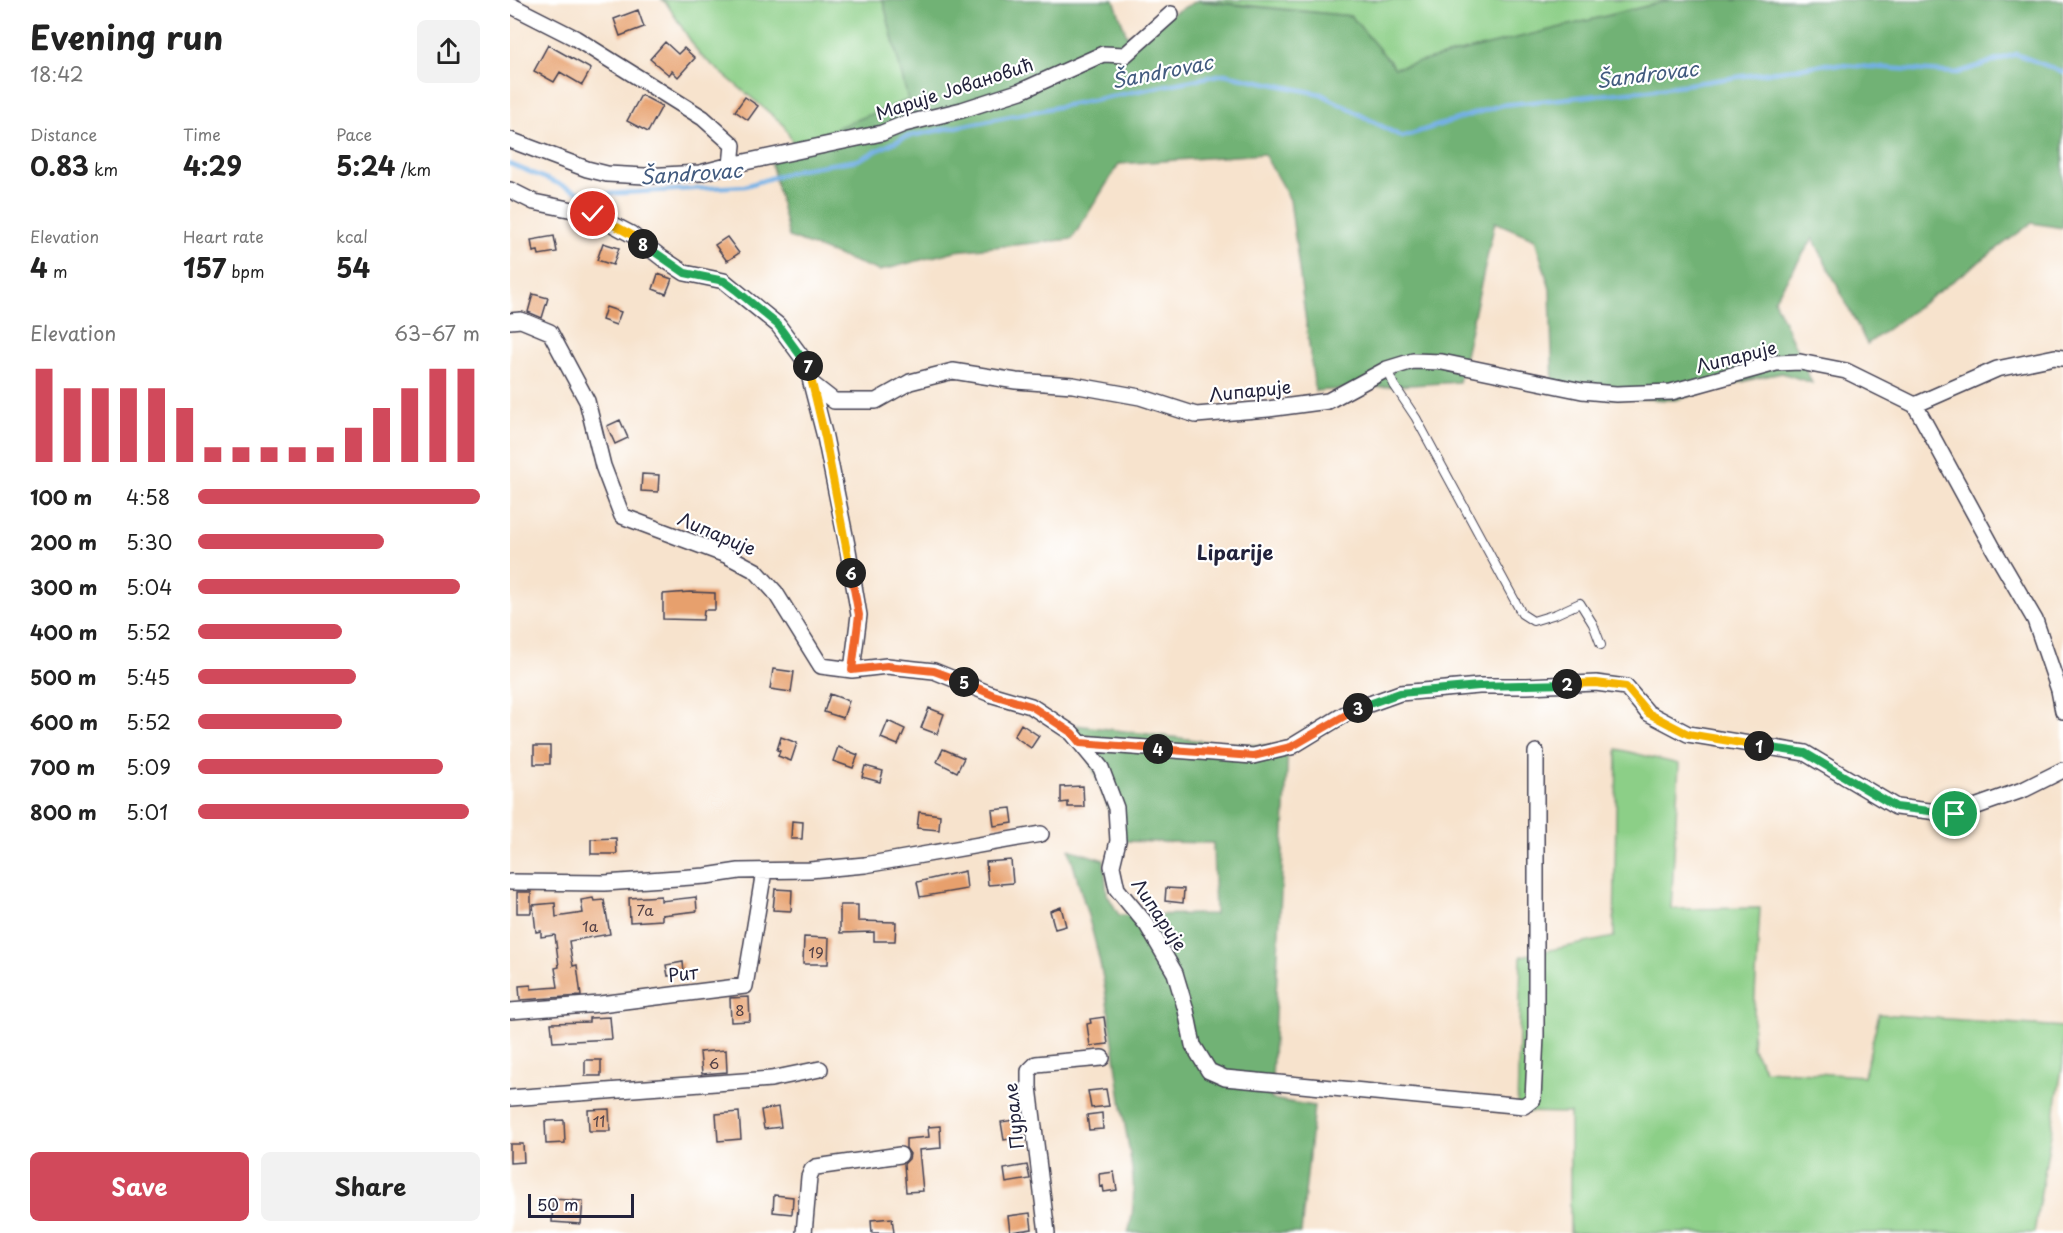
<!DOCTYPE html>
<meta charset="utf-8">
<style>
body{margin:0;font-family:"Playpen Sans",sans-serif;background:#f2f2f2;color:#222;height:100vh;display:flex;flex-direction:column;font-size:22px;white-space:nowrap}
*{box-sizing:border-box;margin:0}
p{font-size:20px;color:#767676}
.icon{flex:none;width:33px;height:33px;fill:none;stroke:currentColor;stroke-width:2;stroke-linecap:round;stroke-linejoin:round}
.map{position:relative;flex:1;overflow:hidden}
.sheet{display:flex;flex-direction:column;background:#fff;width:510px}
.sheet>*{flex:none}
.scale{position:absolute;left:18px;bottom:15px;width:106px;box-sizing:border-box;padding-left:6px;border:3px solid #22223b;border-top:0;font-size:16px;line-height:21px;white-space:nowrap;color:#22223b;-webkit-text-stroke:4px #fff;paint-order:stroke}
.pin{position:absolute;display:grid;place-items:center;width:51px;height:51px;color:#fff;margin:-26px;border:3px solid #fff;border-radius:50%;box-shadow:0 2px 6px #0007}
.km{position:absolute;width:30px;height:30px;margin:-15px;border-radius:50%;background:#222;color:#fff;font-size:16px;line-height:30px;text-align:center}
.round{display:grid;place-items:center;flex:none;width:63px;height:63px;border-radius:9px;background:#f2f2f2}
.overview{display:flex;align-items:center;justify-content:space-between;height:102px;padding:0 30px}
h1{font-size:33px;font-weight:700;line-height:45px}
.metrics{display:grid;grid-template-columns:repeat(3,1fr);gap:9px;height:102px;padding:6px 30px}
.metrics div{display:grid;align-content:center}
.metrics b{font-size:26px;font-weight:700}
.metrics small{font-size:16px;font-weight:400}
.metrics p{font-size:16px}
.chart{height:168px;padding:12px 30px}
.chart p{display:flex;justify-content:space-between}
.chart svg{width:100%;height:108px;margin-top:6px;stroke:#d1495b;stroke-width:6}
.primary-button{display:flex;gap:12px;margin-top:auto;padding:12px 30px}
.primary-button a{flex:1;height:69px;border-radius:9px;background:#d1495b;color:#fff;font-size:24px;font-weight:700;line-height:69px;text-align:center}
.primary-button a+a{background:#f2f2f2;color:#222}
ul{padding:0 30px;list-style:none;font-size:20px}
li{display:grid;grid-template-columns:96px 72px 1fr;align-items:center;height:45px}
li i{height:15px;border-radius:8px;background:#d1495b}
main{display:flex;flex:1;min-height:0}
.map>svg:first-child{display:block}
.green{fill:#8ccf87;stroke:#577861;stroke-width:1.5}
.forest{fill:#71b274;stroke:#4a6a58;stroke-width:1.5}
.lines{fill:none;stroke-linecap:round;stroke-linejoin:round}
.stream{stroke:#73b0e5;stroke-width:4.5}
.building{fill:#e7a06d}
.lane-casing{stroke:#423f51;stroke-width:10}
.street-casing{stroke:#423f51;stroke-width:18}
.lane{stroke:#fff;stroke-width:8}
.street{stroke:#fff;stroke-width:15}
.split-1-casing{stroke:#fff;stroke-width:12}
.split-2-casing{stroke:#fff;stroke-width:12}
.split-3-casing{stroke:#fff;stroke-width:12}
.split-4-casing{stroke:#fff;stroke-width:12}
.split-5-casing{stroke:#fff;stroke-width:12}
.split-6-casing{stroke:#fff;stroke-width:12}
.split-7-casing{stroke:#fff;stroke-width:12}
.split-8-casing{stroke:#fff;stroke-width:12}
.split-9-casing{stroke:#fff;stroke-width:12}
.split-1{stroke:#22a559;stroke-width:8}
.split-2{stroke:#f5b400;stroke-width:8}
.split-3{stroke:#22a559;stroke-width:8}
.split-4{stroke:#f0652b;stroke-width:8}
.split-5{stroke:#f0652b;stroke-width:8}
.split-6{stroke:#f0652b;stroke-width:8}
.split-7{stroke:#f5b400;stroke-width:8}
.split-8{stroke:#22a559;stroke-width:8}
.split-9{stroke:#f5b400;stroke-width:8}
.labels{text-anchor:middle;dominant-baseline:central;stroke-width:4.5;stroke-linejoin:round;paint-order:stroke}
.number-label{font-size:15px;fill:#534248}
.street-label{font-size:18px;fill:#22223b;stroke:#fff}
.water-label{font-size:20px;font-style:italic;fill:#425b7f;stroke:#fff}
.neighbourhood-label{font-size:20px;font-weight:bold;fill:#22223b;stroke:#fff}
</style>
<main>
<section class="sheet">
<div class="overview"><div><h1>Evening run</h1><p>18:42</p></div><a class="round"><svg class="icon" aria-label="share" viewBox="0 0 24 24"><path d="M12 15V3M7 8l5-5 5 5M5 13v7h14v-7"/></svg></a></div>
<div class="metrics">
<div><p>Distance</p><b>0.83<small> km</small></b></div>
<div><p>Time</p><b>4:29</b></div>
<div><p>Pace</p><b>5:24<small> /km</small></b></div>
</div>
<div class="metrics">
<div><p>Elevation</p><b>4<small> m</small></b></div>
<div><p>Heart rate</p><b>157<small> bpm</small></b></div>
<div><p>kcal</p><b>54</b></div>
</div>
<div class="chart"><p><span>Elevation</span>63–67 m</p>
<svg viewBox="0 0 160 44" preserveAspectRatio="none"><path d="M5 44V6M15 44V14M25 44V14M35 44V14M45 44V14M55 44V22M65 44V38M75 44V38M85 44V38M95 44V38M105 44V38M115 44V30M125 44V22M135 44V14M145 44V6M155 44V6"/></svg>
</div>
<ul>
<li><b>100 m</b>4:58<i style="width:100%"></i></li>
<li><b>200 m</b>5:30<i style="width:66%"></i></li>
<li><b>300 m</b>5:04<i style="width:93%"></i></li>
<li><b>400 m</b>5:52<i style="width:51%"></i></li>
<li><b>500 m</b>5:45<i style="width:56%"></i></li>
<li><b>600 m</b>5:52<i style="width:51%"></i></li>
<li><b>700 m</b>5:09<i style="width:87%"></i></li>
<li><b>800 m</b>5:01<i style="width:96%"></i></li>
</ul>
<div class="primary-button"><a>Save</a><a>Share</a></div>
</section>
<div class="map">
<svg width="1553" height="1233" viewBox="0 0 1553 1233">
<rect width="100%" height="100%" fill="#fff"/>
<filter id="ink" filterUnits="userSpaceOnUse"><feTurbulence type="fractalNoise" baseFrequency=".0167" numOctaves="2"/><feDisplacementMap in="SourceGraphic" scale="12" xChannelSelector="R" yChannelSelector="G"/><feConvolveMatrix kernelMatrix="1 2 1 2 8 2 1 2 1" color-interpolation-filters="sRGB"/></filter>
<filter id="wash" filterUnits="userSpaceOnUse"><feTurbulence type="fractalNoise" baseFrequency=".008" numOctaves="4" result="noise"/><feDisplacementMap in="SourceGraphic" scale="24" xChannelSelector="R" yChannelSelector="G"/><feGaussianBlur stdDeviation="1.35" result="paint"/><feColorMatrix in="noise" values="0 0 0 0 0 0 0 0 0 0 0 0 0 0 0 0 0 1.4 0 .05"/><feComposite in="paint" operator="in"/></filter>
<g filter="url(#wash)">
<rect width="100%" height="100%" fill="#f7e3cd"/>
<path class="green" d="M152,0h221l26,100 -115,45 -11,-21 -84,-70 -32,-50z
M687,0h474l-276,68 -44,-52z
M1107,749l62,15 -8,145 89,-1 -8,140 13,22 99,6 15,-62 184,13v36l-29,170h-464v-120l-53,-1 4,-156 93,-19z"/>
<path class="forest" d="M373,0h231l13,36 70,-35 154,15 44,52 276,-68h392v228l-31,-5 -165,121 -54,-106 -39,62 38,83 -30,-10 -25,5 -82,22 -69,-2 -53,-9 -3,-100 -15,-50 -40,-17 -36,160 -144,9 -25,-191 -26,-46 -145,10 -47,75 -117,12 -76,20 -90,-34 -20,-83 139,-54z
M566,725l136,17 76,5 -17,352 43,7 -13,127h-173c13,-43 0,-83 -6,-126 -7,-48 -12,-96 -22,-144 -8,-38 -21,-76 -31,-114l35,11 3,34 12,21 96,-1 -2,-71 -98,-2 -1,-18z"/>
<g class="lines">
<path class="stream" d="M0,164l76,31 159,-9 55,-17 58,-9 47,-23 319,-63 97,20 81,43 99,-32 147,-15 179,-26 130,9 59,-19 47,18"/>
</g>
<g id="blocks">
<path class="building" d="M128,10l6,17 -24,9 -6,-17z
M155,42l13,12 6,-6 11,10 -17,19 -6,-6 -3,4 -19,-16z
M38,45l43,24 -9,16 -22,-13 -6,10 -20,-11z
M131,95l21,11 -14,26 -21,-11z
M235,97l13,9 -10,14 -13,-9z
M44,236l3,16 -18,3 -1,-4 -5,1 -2,-12z
M217,237l12,16 -12,8 -12,-16z
M93,243l16,5 -6,17 -16,-5z
M148,274l14,5 -6,15 -13,-5z
M23,294l15,4 -6,20 -14,-6z
M96,307l15,5 -5,13 -14,-5z
M110,420l8,18 -13,6 -8,-18z
M132,474l17,1 -1,17 -17,-1z
M180,592l25,1v17h-11l-1,10 -40,-1v-25z
M263,669l21,3 -3,20 -21,-3z
M320,694l19,7 -6,17 -19,-6z
M419,708l15,6 -7,20 -16,-6z
M378,721l17,8 -7,16 -17,-7z
M511,724l18,12 -8,12 -17,-12z
M271,737l16,6 -6,18 -13,-5 2,-5 -3,-1z
M24,746h16v18h-16z
M328,747l20,8 -5,13 -20,-7z
M433,749l21,9 -7,14 -20,-10z
M355,766l18,5 -3,11 -18,-5z
M573,786l1,21h-16v-5l-7,1v-16z
M501,808l2,15 -19,3 -2,-16z
M409,812l21,3 -1,15 -22,-2z
M282,821l11,1 -1,17h-11z
M106,838l1,16h-26v-15z
M501,860l2,23 -25,2 -2,-23z
M455,871l2,18 -47,8 -3,-15z
M656,888l18,1 -1,14 -18,-2z
M265,889l17,1 -1,21 -18,-1z
M7,892h14v21h-14z
M151,896v5l35,-4 1,14 -35,4v5l-32,2 -1,-24z
M83,898l1,3 10,-1 6,34 -41,7 4,25 4,-1 4,31 -61,4 -1,-14 12,-1v4l27,-2 -3,-19 4,-1 -4,-32 -14,2v-6l-5,1 -3,-27 22,-2 1,14 27,-4 -2,-13z
M330,905h18v16l38,1 -1,19h-21v-9l-34,1z
M551,907l5,19 -11,3 -5,-18z
M294,937l25,1 -1,26h-25z
M173,962l1,11 -16,3 -2,-11z
M239,997l1,24 -19,1 -1,-24z
M100,1017l2,22 -59,3 -2,-19 38,-1v-4z
M594,1017l4,27 -18,2 -3,-22 4,-1 -1,-4z
M216,1050l1,22 -25,2 -2,-22z
M75,1060h16v16h-16z
M596,1089l3,17 -18,2 -3,-17z
M268,1107l3,20 -17,2 -3,-19z
M99,1109l1,22h-21l-1,-21z
M229,1112l2,27 -23,2 -2,-27z
M592,1113l1,16 -14,1 -2,-15z
M510,1119l3,18 -19,3 -3,-18z
M54,1120l1,23 -19,1 -1,-23z
M430,1126l1,22 -22,2 4,41 -17,1 -2,-28 5,-5 1,-5 -4,-6v-9l23,-2 -1,-10z
M0,1144h13l1,18 -14,1z
M517,1165l3,14 -24,4 -2,-14z
M604,1172l3,18 -13,2 -1,-6 -3,1 -1,-13z
M264,1195l19,2 -1,17 -19,-2z
M43,1199l30,2 -2,23 -29,-2z
M520,1213l2,16 -22,3 -2,-16z
M382,1218l2,15h-22l-1,-13z"/>
</g>
</g>
<g filter="url(#ink)">
<use href="#blocks" fill-opacity="0" stroke="#423f51" stroke-width="1.5"/>
<g class="lines">
<g class="lane-casing">
<path id="lane" d="M877,369l7,16 22,33 106,196 11,7 23,-7 24,-11 13,21 8,21"/>
</g>
<g class="street-casing">
<path id="street" d="M0,5l65,33 128,80 30,27 -2,20 -31,8 -55,3 -38,-2 -20,-5 -77,-29
M221,165l151,-32 22,-9 58,-14 59,-19 82,-37 22,1 46,-41
M0,190l24,12 59,12 38,20 31,24 23,15 39,8 54,44 29,39 4,19 23,18h42l34,-19 43,-11 63,10 57,4 67,12 56,18 72,-6 60,-8 59,-32 26,-8 29,1 140,29 34,3 55,-2 105,-29 24,-1 46,9 69,34 78,143 42,72 24,70 4,21
M0,321l11,-1 29,12 37,69 16,65 19,50 104,39 30,16 19,21 46,74 31,4 35,-4 47,5 59,24 38,11 41,27 29,35 15,40 2,33 -6,25 5,23 30,36 28,48 11,37 7,35 16,26 16,7 299,28 9,-7 3,-63v-284
M301,383l14,54 23,113 11,65 -7,55
M1405,405l82,-36 58,-12 8,1
M570,743l173,13 38,-9 59,-36 50,-18 79,-7h48l69,-3 30,4 22,26 40,21 117,19 91,54 59,7 70,-25 38,-19
M0,882l95,1 101,-7 33,-5 71,-1 55,-5 176,-31
M0,1011l90,-7 145,-18 19,-115
M0,1098l261,-19 49,-10
M294,1233l5,-56 3,-7 4,-3 84,-12
M537,1233l-18,-146v-16l7,-7 66,-6"/>
</g>
<use href="#lane" class="lane"/>
<use href="#street" class="street"/>
</g>
</g>
<g class="lines" filter="url(#ink)">
<g class="split-1-casing">
<path id="split-1" d="M1249,746l46,7 91,54 59,7"/>
</g>
<g class="split-2-casing">
<path id="split-2" d="M1057,684l29,-1 30,4 22,26 40,21 71,12"/>
</g>
<g class="split-3-casing">
<path id="split-3" d="M848,708l42,-15 79,-7 88,-2"/>
</g>
<g class="split-4-casing">
<path id="split-4" d="M648,749l95,7 38,-9 67,-39"/>
</g>
<g class="split-5-casing">
<path id="split-5" d="M454,682l29,13 38,11 41,27 8,10 78,6"/>
</g>
<g class="split-6-casing">
<path id="split-6" d="M341,573l8,42 -7,55 35,-4 47,5 30,11"/>
</g>
<g class="split-7-casing">
<path id="split-7" d="M298,366l17,71 26,136"/>
</g>
<g class="split-8-casing">
<path id="split-8" d="M133,244l42,29 39,8 12,9 42,35 30,41"/>
</g>
<g class="split-9-casing">
<path id="split-9" d="M83,214l37,20 13,10"/>
</g>
<use href="#split-1" class="split-1"/>
<use href="#split-2" class="split-2"/>
<use href="#split-3" class="split-3"/>
<use href="#split-4" class="split-4"/>
<use href="#split-5" class="split-5"/>
<use href="#split-6" class="split-6"/>
<use href="#split-7" class="split-7"/>
<use href="#split-8" class="split-8"/>
<use href="#split-9" class="split-9"/>
</g>
<g class="labels">
<g class="number-label">
<text x="135" y="909">7a</text>
<text x="80" y="925">1a</text>
<text x="306" y="951">19</text>
<text x="230" y="1009">8</text>
<text x="204" y="1062">6</text>
<text x="89" y="1120">11</text>
</g>
<g class="street-label">
<text transform="translate(444 88) rotate(-18)">Марије Јовановић</text>
<text transform="translate(1226 356) rotate(-14)">Липарије</text>
<text transform="translate(740 390) rotate(-6)">Липарије</text>
<text transform="translate(207 533) rotate(23)">Липарије</text>
<text transform="translate(650 914) rotate(56)">Липарије</text>
<text transform="translate(173 973) rotate(-7)">Рит</text>
<text transform="translate(503 1116) rotate(-96)">Пурале</text>
</g>
<g class="water-label">
<text transform="translate(652 71) rotate(-11)">Šandrovac</text>
<text transform="translate(1137 74) rotate(-7)">Šandrovac</text>
<text transform="translate(181 173) rotate(-4)">Šandrovac</text>
</g>
<g class="neighbourhood-label">
<text x="725" y="552">Liparije</text>
</g>
</g>
</svg>
<div class="scale">50 m</div>
<div class="pin" style="left:1445px;top:814px;background:#1e9e55"><svg class="icon" aria-label="arrive" viewBox="0 0 24 24"><path d="M6 21V4h12l-3 4 3 4H6"/></svg></div>
<div class="pin" style="left:83px;top:214px;background:#d93025"><svg class="icon" aria-label="check" viewBox="0 0 24 24"><path d="M5 12l5 5 9-10"/></svg></div>
<b class="km" style="left:1249px;top:746px">1</b>
<b class="km" style="left:1057px;top:684px">2</b>
<b class="km" style="left:848px;top:708px">3</b>
<b class="km" style="left:648px;top:749px">4</b>
<b class="km" style="left:454px;top:682px">5</b>
<b class="km" style="left:341px;top:573px">6</b>
<b class="km" style="left:298px;top:366px">7</b>
<b class="km" style="left:133px;top:244px">8</b>
</div>
</main>
